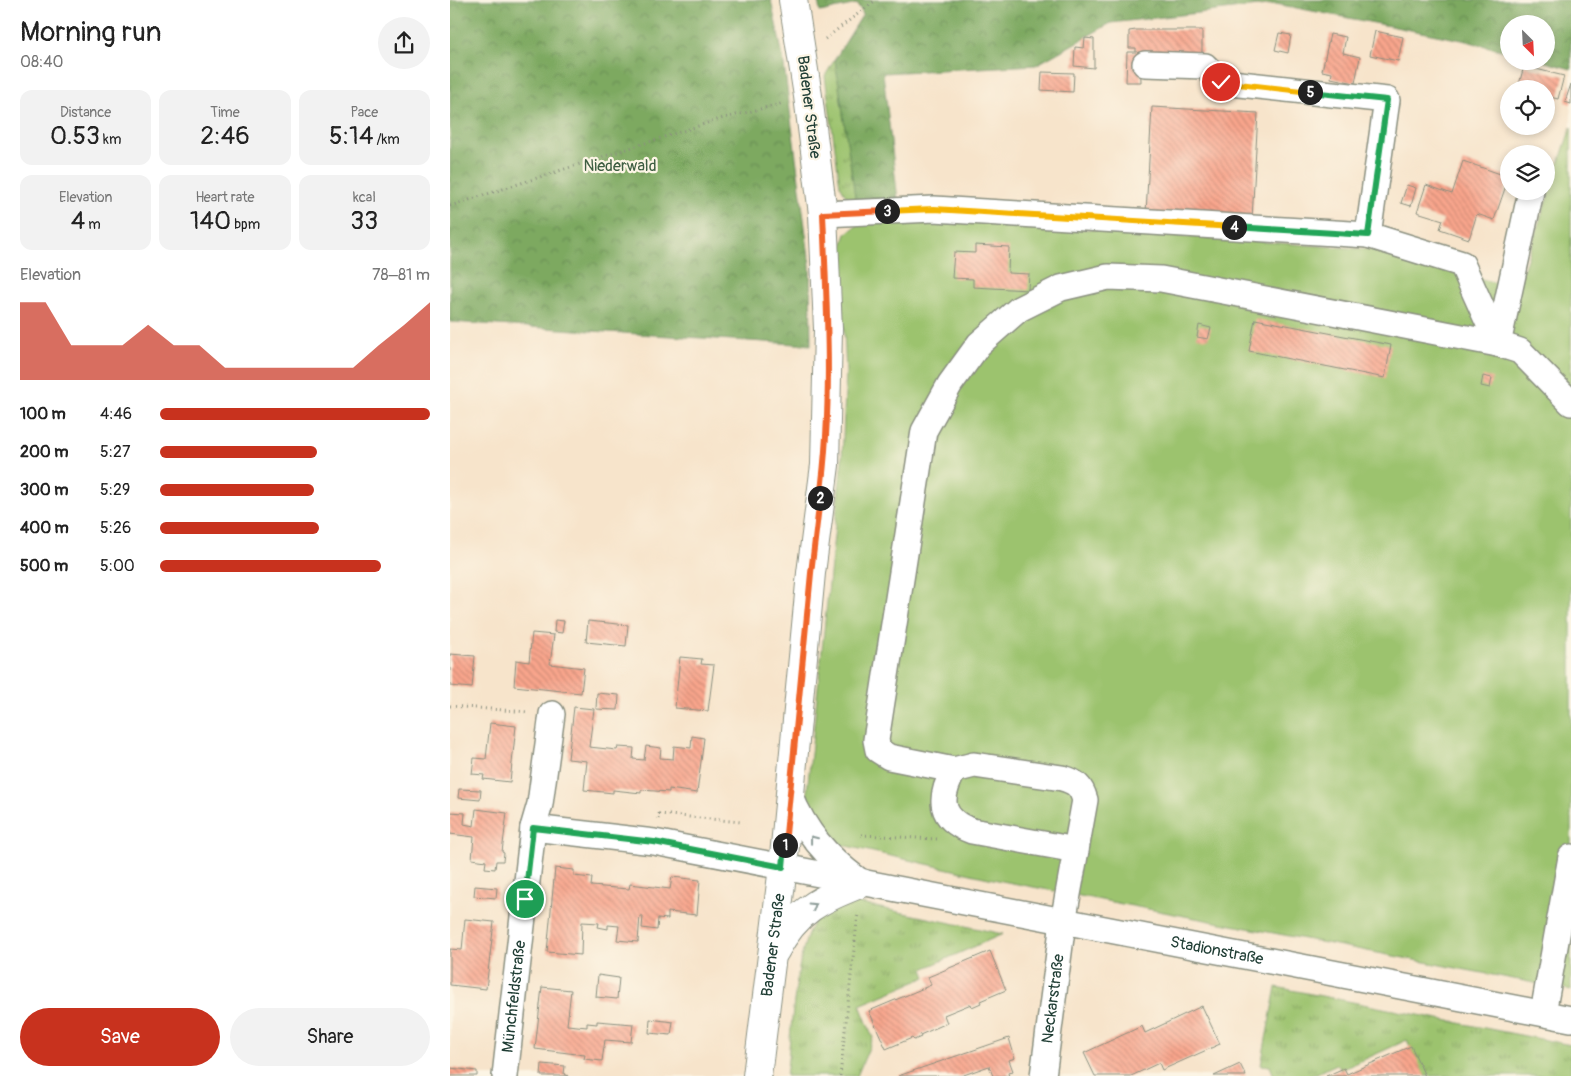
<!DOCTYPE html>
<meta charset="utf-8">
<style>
body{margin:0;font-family:Pangolin,sans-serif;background:#f2f2f2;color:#222;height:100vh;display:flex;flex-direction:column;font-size:19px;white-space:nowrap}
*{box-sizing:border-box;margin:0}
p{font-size:16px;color:#767676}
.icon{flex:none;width:28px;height:28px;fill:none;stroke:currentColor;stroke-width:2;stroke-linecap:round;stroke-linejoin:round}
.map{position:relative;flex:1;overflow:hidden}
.panel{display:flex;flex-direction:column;background:#fff;width:450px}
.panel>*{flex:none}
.needle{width:32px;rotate:156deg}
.fabs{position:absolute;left:1050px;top:15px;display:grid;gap:10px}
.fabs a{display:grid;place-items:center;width:55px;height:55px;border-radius:50%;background:#fff;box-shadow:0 2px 8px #0003;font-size:25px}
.pin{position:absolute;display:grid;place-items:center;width:42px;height:42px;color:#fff;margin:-21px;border:2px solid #fff;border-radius:50%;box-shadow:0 1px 5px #0007}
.km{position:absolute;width:25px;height:25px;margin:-12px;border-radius:50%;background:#222;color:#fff;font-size:14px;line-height:25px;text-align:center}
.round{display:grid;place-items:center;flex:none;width:52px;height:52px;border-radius:26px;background:#f2f2f2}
.headline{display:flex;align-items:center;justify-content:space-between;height:85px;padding:0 20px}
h1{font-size:28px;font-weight:600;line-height:38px}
.metrics{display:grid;grid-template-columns:repeat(3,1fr);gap:8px;height:85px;padding:5px 20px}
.metrics div{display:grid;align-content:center;border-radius:12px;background:#f2f2f2;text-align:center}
.metrics b{font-size:25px;font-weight:600}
.metrics small{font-size:14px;font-weight:400}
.metrics p{font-size:14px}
.chart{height:140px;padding:10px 20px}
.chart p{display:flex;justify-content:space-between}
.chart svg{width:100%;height:90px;margin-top:5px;fill:#c8321e;opacity:.7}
.cta{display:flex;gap:10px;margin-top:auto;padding:10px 20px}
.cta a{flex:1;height:58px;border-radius:30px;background:#c8321e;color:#fff;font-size:20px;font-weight:600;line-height:58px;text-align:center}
.cta a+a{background:#f2f2f2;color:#222}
ul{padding:0 20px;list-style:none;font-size:16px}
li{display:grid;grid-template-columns:80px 60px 1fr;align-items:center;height:38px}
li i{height:12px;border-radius:6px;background:#c8321e}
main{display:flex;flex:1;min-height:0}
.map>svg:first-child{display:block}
.grass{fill:url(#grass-tufts);stroke:#5e8051}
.forest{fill:url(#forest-crowns);stroke:#4e734a}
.garden{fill:#9cc36e;stroke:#5e8051}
.building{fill:url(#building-back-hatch)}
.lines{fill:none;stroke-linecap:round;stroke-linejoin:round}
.minor-casing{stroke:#8b9080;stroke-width:28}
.major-casing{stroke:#8b9080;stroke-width:30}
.path{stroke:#8b9080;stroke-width:3;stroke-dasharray:1 4;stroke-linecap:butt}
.minor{stroke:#fff;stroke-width:25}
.major{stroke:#fff;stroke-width:28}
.oneway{stroke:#8f9e9a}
.split-1-casing{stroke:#fff;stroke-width:10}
.split-2-casing{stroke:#fff;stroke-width:10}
.split-3-casing{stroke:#fff;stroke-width:10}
.split-4-casing{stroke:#fff;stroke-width:10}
.split-5-casing{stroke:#fff;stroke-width:10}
.split-6-casing{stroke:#fff;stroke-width:10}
.split-1{stroke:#22a559;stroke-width:6}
.split-2{stroke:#f0652b;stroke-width:6}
.split-3{stroke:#f0652b;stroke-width:6}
.split-4{stroke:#f5b400;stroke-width:6}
.split-5{stroke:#22a559;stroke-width:6}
.split-6{stroke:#f5b400;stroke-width:6}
.labels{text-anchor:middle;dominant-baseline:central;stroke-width:4.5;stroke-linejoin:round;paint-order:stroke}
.street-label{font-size:16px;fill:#1f3d34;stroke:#fcf5e5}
.park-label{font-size:16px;fill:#3e5e42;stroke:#fcf5e5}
</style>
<main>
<section class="panel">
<div class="headline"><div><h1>Morning run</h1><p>08:40</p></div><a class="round"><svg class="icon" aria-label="share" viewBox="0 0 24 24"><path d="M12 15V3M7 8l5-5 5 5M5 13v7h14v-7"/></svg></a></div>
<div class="metrics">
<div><p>Distance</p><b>0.53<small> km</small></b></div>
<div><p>Time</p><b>2:46</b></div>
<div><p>Pace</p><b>5:14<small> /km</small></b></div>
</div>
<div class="metrics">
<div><p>Elevation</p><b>4<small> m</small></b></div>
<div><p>Heart rate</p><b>140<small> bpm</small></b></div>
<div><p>kcal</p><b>33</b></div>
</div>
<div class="chart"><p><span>Elevation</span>78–81 m</p>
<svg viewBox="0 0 160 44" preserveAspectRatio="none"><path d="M0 44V6L10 6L20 27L30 27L40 27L50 17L60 27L70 27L80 38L90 38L100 38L110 38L120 38L130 38L140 27L150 17L160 6V44z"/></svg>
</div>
<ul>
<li><b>100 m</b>4:46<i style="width:100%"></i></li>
<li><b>200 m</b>5:27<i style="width:58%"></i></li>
<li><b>300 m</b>5:29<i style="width:57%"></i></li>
<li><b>400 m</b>5:26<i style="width:59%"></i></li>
<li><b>500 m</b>5:00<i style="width:82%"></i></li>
</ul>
<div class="cta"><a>Save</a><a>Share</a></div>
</section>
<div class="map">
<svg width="1121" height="1076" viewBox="0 0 1121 1076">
<defs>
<pattern id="grass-tufts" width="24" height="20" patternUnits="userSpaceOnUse" patternTransform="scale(1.25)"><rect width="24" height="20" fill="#9cc36e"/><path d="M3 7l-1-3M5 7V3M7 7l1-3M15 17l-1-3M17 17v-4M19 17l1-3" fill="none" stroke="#7fa05b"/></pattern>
<pattern id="forest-crowns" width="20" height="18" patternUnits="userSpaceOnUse" patternTransform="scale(1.25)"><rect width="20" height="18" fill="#7da961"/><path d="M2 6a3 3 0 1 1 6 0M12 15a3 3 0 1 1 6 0" fill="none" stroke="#668b51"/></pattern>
<pattern id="building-back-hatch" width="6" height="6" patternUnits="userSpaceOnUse" patternTransform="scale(1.25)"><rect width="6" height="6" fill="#f9a58c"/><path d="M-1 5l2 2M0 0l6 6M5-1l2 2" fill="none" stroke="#c98873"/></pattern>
</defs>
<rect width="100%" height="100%" fill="#fcf5e5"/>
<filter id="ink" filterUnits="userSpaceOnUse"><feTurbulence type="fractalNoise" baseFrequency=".02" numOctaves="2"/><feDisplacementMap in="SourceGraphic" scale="10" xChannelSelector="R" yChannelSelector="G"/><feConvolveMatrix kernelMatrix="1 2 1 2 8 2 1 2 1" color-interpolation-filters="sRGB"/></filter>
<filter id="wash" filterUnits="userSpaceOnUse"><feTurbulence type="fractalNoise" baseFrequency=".0096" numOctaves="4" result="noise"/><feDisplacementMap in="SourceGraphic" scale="20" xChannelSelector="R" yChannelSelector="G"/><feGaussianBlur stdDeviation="1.12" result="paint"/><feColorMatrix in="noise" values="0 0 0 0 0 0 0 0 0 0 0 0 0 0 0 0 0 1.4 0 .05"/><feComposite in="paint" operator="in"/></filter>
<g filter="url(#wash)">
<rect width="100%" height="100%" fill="#f7e4cb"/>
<path class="grass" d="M385,59l21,142 -9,-3 -7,-13 -15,-109z
M397,901l156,33 -80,35 3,8 -66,28 13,33 -16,38h-71c5,-36 9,-134 31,-158 7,-8 21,-12 30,-17z
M826,987l295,58v31h-147l-17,-36 -66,30 -4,-6 -27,12h-36l-4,-10 -9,-1z"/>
<path class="forest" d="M0,0h321l12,57 27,208 1,80 -361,-23z
M368,0h753v69l-29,-8h4v-37h-37v28l-47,-12 -186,-36 -165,19 -75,42 -153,8 17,144 -41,7 -24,-165 28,-45 -6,-10 -37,8z"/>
<path class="garden" d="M1121,127v863l-569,-109 -160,-36 -15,-11 -15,-18 -5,-24 35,-332 4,-89 -6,-119 6,-18 13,-10 85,-5 434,31 139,39z"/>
<g id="blocks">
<path class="building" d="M686,30h66v23l-62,-1 1,30h-15l1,-30h9v-4h-7v-17z
M925,31l28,6 -5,24 -28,-6z
M829,33l12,2 -3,18 -13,-3z
M880,34l16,3 -3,16 17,4 -5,26 -24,-5 1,-5 -10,-2z
M635,38l9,1v29l-20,-2 1,-19 9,1z
M1074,66l40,10 -6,23 -12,-3v-7l-28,-1z
M592,72l32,1 -1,19 -32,-2z
M1121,84v20l-6,-2z
M702,107l106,6 -6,106 -106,-6z
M1013,161l46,16 -15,43 -17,-6 -8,25 -29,-10 3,-9 -26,-8 9,-27 26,9z
M957,185l9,3 -5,18 -10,-3z
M525,245l34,2 -1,26 21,1 -1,16 -55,-3v-8l-21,-1 2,-26 21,1z
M805,319l136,26 -6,33 -136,-27z
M749,325l12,3 -3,11 -11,-2z
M1033,376l9,2 -2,10 -9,-2z
M105,620l9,1 -2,12 -8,-1z
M138,621l40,4 -2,21 -40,-4z
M82,633l22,2 -4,29 34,4 -3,25 -67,-7 2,-26 13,2z
M0,654l25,2 -3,32 -22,-2z
M230,657l22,2 -1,5 13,1 -6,46 -33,-3z
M147,693l22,2 -1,15 -22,-1z
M124,707l20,2 -5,38 28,3 1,-3 16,1 -1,11 11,1 2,-14 15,2 -1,10 13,1 1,-13 17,2 1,-12 12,2 -7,55 -28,-4v3l-28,-2v3l-28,-3v3l-29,-3 3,-29 -19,-2z
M40,723l26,3 -6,56 -27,-3 1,-4 -12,-1 2,-16 12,1z
M9,789l22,1 -1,10 -22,-2z
M26,809l31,4 -5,39 2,1 -1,8h-7l-1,8 -10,-1 1,-7 -14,-2 2,-22 -24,-3v-22l15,1 -1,11 10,2z
M105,868l19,2v6l18,2 -1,8 38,3 1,-5 40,5 2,-12 28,3 -3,35 -29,-3v7l-10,-1 -1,12 -15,-2 1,-12h-3l-2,26 -21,-2 2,-14 -11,-1v4l-10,-2 1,-4 -17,-1 -1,33 -34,-3z
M25,886l22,2 -1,10 -22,-2z
M15,919l29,3 -8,67 -36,-4v-36l12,1z
M540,951l16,39 -26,11 1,2 -9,4 -1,-3 -27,11 3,8 -27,12 1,2 -7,3 -2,-2 -26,11 -17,-38 62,-26 -3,-8z
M148,975l21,3 -2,21 -21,-2z
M92,987l29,3 -4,35 20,2v-4l10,1v-3l36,3 -2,18 -26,-2 -3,21 -18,-2 1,-4 -50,-6z
M752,1006l18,38 -58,26 -3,-7 -28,13h-36l-11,-23 58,-27 3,7z
M200,1019l23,3 -2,13 -22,-2z
M559,1038l6,20 -6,2 4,11 -5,2 1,3h-16l-4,-10 -28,10h-63z
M961,1046l14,30h-99l18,-8 3,6z
M92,1064l23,2 -1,8 5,2h-28z
M790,1064l6,12h-32z
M0,1068l27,3v5h-27z"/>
</g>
</g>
<g filter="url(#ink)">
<use href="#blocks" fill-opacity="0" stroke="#8b9080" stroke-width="1"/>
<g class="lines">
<g class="minor-casing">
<g id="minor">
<path d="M373,214l111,-5 434,26 19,-135 -166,-18 -16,-16 -60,-2"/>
<path d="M918,235l94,29 36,80"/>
<path d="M1048,344l33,-153"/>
<path d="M504,770c-16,29 -15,49 18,61l104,19"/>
<path d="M340,795c15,37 36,61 68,85"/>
<path id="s1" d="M83,828l121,14 917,177"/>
<path d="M1093,1013l28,-156"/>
<path id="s2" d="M55,1076l28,-248 7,-24 12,-90"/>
<path id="s3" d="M593,1076l20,-154 22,-122c-4,-14 -9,-18 -23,-22l-88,-13 -20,5 -65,-13 -11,-7 -2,-10 48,-309 26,-47 29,-40 40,-35 42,-21 47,-11 53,2 337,65 22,7 51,52"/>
</g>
</g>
<g class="major-casing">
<g id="major">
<path d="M325,951c22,-42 45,-51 87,-68"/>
<path id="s4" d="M307,1076l26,-209 28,-294 14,-108 3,-136 -5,-115 -15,-118 -15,-96"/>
</g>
</g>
<path class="path" d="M375,39l51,-39
M0,206l270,-87 64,-16
M0,706l79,6
M208,819l1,-5 82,8
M411,835l76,4
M390,1076l18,-163"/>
<use href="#minor" class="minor"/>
<use href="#major" class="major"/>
</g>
<defs><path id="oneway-chevron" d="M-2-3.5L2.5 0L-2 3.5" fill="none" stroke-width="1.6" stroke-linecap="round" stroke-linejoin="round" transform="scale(1.25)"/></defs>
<g class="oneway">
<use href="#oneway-chevron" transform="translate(363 839) rotate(-128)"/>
<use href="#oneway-chevron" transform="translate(363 906) rotate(-32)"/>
</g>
</g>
<g class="lines" filter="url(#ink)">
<g class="split-1-casing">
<path id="split-1" d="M75,899l8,-71 121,14 129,25 2,-22"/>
</g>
<g class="split-2-casing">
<path id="split-2" d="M335,845l26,-272 9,-75"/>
</g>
<g class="split-3-casing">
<path id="split-3" d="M370,498c13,-93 7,-190 3,-284l64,-3"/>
</g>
<g class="split-4-casing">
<path id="split-4" d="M437,211l47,-2 300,18"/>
</g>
<g class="split-5-casing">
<path id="split-5" d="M784,227l134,8 19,-135 -77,-8"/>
</g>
<g class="split-6-casing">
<path id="split-6" d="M771,82l89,10"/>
</g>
<use href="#split-1" class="split-1"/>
<use href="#split-2" class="split-2"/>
<use href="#split-3" class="split-3"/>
<use href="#split-4" class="split-4"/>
<use href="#split-5" class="split-5"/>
<use href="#split-6" class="split-6"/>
</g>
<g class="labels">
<g class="street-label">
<text transform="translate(359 107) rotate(83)">Badener Straße</text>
<text stroke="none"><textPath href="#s4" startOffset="132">Badener Straße</textPath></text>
<text stroke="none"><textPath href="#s1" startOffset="695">Stadionstraße</textPath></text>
<text stroke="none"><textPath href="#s2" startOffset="80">Münchfeldstraße</textPath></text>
<text stroke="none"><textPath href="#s3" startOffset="78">Neckarstraße</textPath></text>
</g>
<g class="park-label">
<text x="170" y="166">Niederwald</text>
</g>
</g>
</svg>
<div class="fabs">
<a><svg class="needle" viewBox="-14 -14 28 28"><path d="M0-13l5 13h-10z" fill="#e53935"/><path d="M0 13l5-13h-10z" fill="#767676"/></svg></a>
<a><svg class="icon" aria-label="locate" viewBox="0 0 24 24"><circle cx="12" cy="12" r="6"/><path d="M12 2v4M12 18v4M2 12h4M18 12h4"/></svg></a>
<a><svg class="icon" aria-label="layers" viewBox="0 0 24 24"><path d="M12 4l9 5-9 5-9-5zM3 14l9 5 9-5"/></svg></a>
</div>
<div class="pin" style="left:75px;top:899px;background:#1e9e55"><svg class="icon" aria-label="arrive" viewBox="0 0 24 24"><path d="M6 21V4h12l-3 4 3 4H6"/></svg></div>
<div class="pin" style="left:771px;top:82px;background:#d93025"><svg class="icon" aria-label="check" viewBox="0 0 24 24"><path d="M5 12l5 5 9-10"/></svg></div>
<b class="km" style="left:335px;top:845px">1</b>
<b class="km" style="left:370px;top:498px">2</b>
<b class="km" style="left:437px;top:211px">3</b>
<b class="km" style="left:784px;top:227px">4</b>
<b class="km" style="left:860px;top:92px">5</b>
</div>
</main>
